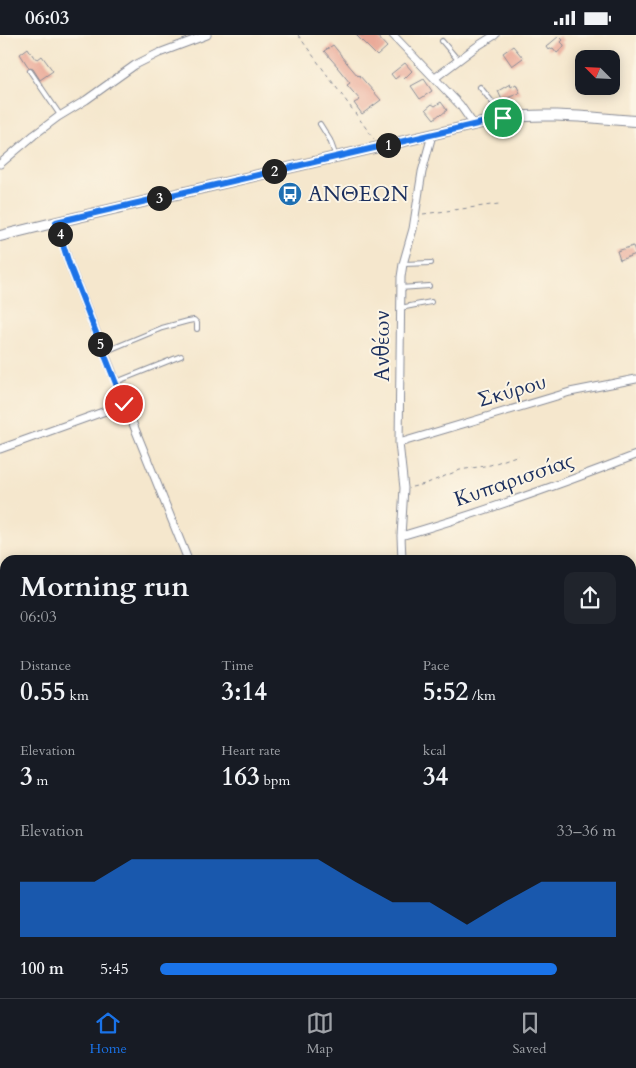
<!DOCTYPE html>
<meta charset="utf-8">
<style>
body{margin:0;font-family:Cardo,serif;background:#20242c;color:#f1f3f6;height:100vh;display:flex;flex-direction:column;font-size:19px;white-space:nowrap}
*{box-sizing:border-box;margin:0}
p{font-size:16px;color:#9ea1a6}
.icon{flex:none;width:28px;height:28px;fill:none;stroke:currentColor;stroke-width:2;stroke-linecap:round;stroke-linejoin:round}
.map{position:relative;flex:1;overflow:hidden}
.panel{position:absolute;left:0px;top:520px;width:636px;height:444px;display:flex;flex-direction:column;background:#171b24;border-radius:15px 15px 0 0;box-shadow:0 2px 12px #0003}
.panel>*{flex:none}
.needle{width:32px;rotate:294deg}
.tools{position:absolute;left:575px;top:15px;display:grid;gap:10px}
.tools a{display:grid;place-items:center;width:45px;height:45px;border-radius:10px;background:#171b24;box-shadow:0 2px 12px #0003;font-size:25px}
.pin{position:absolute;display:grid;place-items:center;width:42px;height:42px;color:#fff;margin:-21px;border:2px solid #fff;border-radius:50%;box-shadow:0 1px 5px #0007}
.km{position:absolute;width:25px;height:25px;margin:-12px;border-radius:50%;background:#222;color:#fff;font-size:14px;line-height:25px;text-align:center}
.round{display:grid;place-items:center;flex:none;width:52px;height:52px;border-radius:10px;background:#20242c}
.head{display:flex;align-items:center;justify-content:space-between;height:85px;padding:0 20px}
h1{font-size:28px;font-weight:700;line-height:38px}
.metrics{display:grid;grid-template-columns:repeat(3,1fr);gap:8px;height:85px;padding:5px 20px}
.metrics div{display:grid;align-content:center}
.metrics b{font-size:25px;font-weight:700}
.metrics small{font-size:14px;font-weight:400}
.metrics p{font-size:14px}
.chart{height:140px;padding:10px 20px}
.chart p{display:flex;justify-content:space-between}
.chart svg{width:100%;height:90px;margin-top:5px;fill:#1a73e8;opacity:.7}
ul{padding:0 20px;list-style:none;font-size:16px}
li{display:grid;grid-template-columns:80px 60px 1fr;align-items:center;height:38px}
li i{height:12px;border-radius:6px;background:#1a73e8}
.status{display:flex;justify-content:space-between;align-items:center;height:35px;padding:0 25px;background:#171b24;direction:ltr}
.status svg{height:14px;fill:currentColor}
.dock{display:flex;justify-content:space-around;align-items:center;height:70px;border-top:1px solid #363941;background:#171b24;font-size:14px;color:#9ea1a6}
.dock a{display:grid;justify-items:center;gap:2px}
.dock .active{color:#1a73e8}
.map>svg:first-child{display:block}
.building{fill:#eaaa99}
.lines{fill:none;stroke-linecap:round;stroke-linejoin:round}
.lane-casing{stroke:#888b96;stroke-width:6}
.street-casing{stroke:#888b96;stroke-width:9}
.secondary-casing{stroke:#888b96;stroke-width:12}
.path{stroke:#888b96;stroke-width:1;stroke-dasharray:4 4;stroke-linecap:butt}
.lane{stroke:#fff;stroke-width:4}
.street{stroke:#fff;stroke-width:7}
.secondary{stroke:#fff;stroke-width:10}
.route-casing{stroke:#fff;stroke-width:10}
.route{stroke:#1a73e8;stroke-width:6}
.labels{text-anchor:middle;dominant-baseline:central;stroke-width:4;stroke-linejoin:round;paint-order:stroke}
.poi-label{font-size:21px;fill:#1b2f5e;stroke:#fcf5e5;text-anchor:start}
.street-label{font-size:21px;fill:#1b2f5e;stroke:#fcf5e5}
</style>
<div class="status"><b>06:03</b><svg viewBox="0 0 49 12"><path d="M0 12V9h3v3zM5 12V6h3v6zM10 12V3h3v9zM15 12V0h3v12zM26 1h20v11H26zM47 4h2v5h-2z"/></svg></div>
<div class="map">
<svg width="636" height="963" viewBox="0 0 636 963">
<rect width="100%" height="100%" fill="#fcf5e5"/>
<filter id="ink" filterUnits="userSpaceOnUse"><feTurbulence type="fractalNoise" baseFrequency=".02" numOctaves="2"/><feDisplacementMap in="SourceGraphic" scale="10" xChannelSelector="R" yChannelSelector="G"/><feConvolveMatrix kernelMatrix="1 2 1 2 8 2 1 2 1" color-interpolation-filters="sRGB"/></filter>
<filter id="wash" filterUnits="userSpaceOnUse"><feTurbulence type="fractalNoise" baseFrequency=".0096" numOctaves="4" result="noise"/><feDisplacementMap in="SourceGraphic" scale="20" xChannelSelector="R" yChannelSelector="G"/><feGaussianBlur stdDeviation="1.12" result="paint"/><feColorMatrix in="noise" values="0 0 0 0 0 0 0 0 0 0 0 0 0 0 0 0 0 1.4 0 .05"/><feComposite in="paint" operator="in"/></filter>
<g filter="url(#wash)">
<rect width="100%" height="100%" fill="#f5e7cd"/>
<g id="blocks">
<path class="building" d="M356,0h20l11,12 -10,9z
M559,1l4,4 -2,2 3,3v2l-7,6 -4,-5 -5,2 -2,-3z
M333,10l8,10v1l17,20 1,-1 22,25 -19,14 -8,-11 6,-3 -13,-15 3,-2 -13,-16h1l-14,-16z
M513,11l10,12 -11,8 -9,-13z
M28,13l5,8 5,3 4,-3 11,15 -13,9 -7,-11 -4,-1 -9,-14z
M405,28l7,8 -8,8 -4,-4 -5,4 -4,-5z
M424,44l8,12 -12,8 -9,-13z
M510,49l1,3 5,-3 4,9 -18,7 -4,-9z
M441,67l6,8 -6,5 -1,-1 -6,5 -8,-10 6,-5 3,2z
M633,211l3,8 -16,6 -3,-9z"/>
</g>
</g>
<g filter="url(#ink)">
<use href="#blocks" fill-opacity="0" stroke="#888b96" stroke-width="1"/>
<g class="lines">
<g class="lane-casing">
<path id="lane" d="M442,6l16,19
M30,36l30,44
M480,52l17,21 5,8
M320,89l10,16 6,17
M403,229l28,-1
M400,253l29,-2
M400,273l31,-6
M104,317l58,-24 26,-7 6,-1 3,3v6
M116,347l65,-26"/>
</g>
<g class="street-casing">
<path id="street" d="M393,0l67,70 14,20
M435,43l41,-31 19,-12
M0,129l34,-29 24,-18 28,-17 49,-35 24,-12 48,-18
M57,187l12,42 35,88 84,208
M399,408l171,-51 66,-13
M0,414l125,-45
M401,501c80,-23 158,-51 235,-81
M402,525l-1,-24 3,-48 -5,-45 2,-166 2,-13 10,-35 9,-57 10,-37
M631,641l5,1
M631,695l5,-1
M0,732l5,-2
M631,844l5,-2
M631,892l5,-2
M631,901l5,2
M164,959l2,4
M277,959l2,4
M422,959l2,4
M60,963l9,-4"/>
</g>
<g class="secondary-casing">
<path id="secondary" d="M0,201l57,-14 446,-104c44,-6 89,0 133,3"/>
</g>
<path class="path" d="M298,0l76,104
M423,179l76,-10
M412,452l13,-3 35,-14 30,-5 29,-10"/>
<use href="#lane" class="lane"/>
<use href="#street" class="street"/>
<use href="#secondary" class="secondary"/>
</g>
</g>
<g class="lines" filter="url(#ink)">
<g class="route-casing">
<path id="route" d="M124,369l-55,-140 -13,-42 447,-104"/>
</g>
<use href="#route" class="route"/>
</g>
<defs>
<g id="bus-disc" transform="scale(1.25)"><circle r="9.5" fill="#1f6fb2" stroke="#fcf5e5"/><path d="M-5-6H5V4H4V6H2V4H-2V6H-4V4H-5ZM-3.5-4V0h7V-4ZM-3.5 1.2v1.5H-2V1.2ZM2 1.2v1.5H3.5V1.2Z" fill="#fff"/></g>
</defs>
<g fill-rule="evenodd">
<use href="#bus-disc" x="290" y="159"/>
</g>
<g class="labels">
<g class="poi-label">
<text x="308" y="159">ΑΝΘΕΩΝ</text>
</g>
<g class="street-label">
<text transform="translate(382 311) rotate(-90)">Ανθέων</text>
<text transform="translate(512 356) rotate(-16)">Σκύρου</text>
<text transform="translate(514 445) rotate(-19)">Κυπαρισσίας</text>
</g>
</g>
</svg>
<div class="tools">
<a><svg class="needle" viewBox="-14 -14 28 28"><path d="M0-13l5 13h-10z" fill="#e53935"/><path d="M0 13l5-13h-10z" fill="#9ea1a6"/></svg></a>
</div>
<div class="pin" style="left:503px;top:83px;background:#1e9e55"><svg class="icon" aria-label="arrive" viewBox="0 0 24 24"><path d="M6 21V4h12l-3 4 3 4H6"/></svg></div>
<div class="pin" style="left:124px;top:369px;background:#d93025"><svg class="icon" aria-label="check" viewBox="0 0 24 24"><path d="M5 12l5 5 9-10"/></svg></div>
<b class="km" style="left:388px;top:110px">1</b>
<b class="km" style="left:274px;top:136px">2</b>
<b class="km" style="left:159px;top:163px">3</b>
<b class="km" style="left:60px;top:199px">4</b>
<b class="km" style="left:100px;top:309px">5</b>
<section class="panel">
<div class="head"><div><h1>Morning run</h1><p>06:03</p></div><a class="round"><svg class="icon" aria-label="share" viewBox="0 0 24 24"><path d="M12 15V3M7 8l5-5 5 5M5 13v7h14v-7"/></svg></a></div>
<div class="metrics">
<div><p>Distance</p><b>0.55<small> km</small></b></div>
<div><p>Time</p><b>3:14</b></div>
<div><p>Pace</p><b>5:52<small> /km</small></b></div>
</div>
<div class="metrics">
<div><p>Elevation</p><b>3<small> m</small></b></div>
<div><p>Heart rate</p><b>163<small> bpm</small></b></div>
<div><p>kcal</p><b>34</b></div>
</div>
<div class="chart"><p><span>Elevation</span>33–36 m</p>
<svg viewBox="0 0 160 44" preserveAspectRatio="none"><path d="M0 44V17L10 17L20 17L30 6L40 6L50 6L60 6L70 6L80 6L90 17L100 27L110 27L120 38L130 27L140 17L150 17L160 17V44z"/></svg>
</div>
<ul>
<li><b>100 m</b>5:45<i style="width:87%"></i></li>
</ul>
</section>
</div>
<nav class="dock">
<a class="active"><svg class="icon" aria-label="home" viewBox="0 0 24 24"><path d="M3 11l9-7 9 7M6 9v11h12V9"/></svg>Home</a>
<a><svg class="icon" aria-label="map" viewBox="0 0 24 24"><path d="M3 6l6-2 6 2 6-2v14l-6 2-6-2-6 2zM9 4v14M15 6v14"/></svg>Map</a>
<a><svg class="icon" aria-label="saved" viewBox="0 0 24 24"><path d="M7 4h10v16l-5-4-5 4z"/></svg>Saved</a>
</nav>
